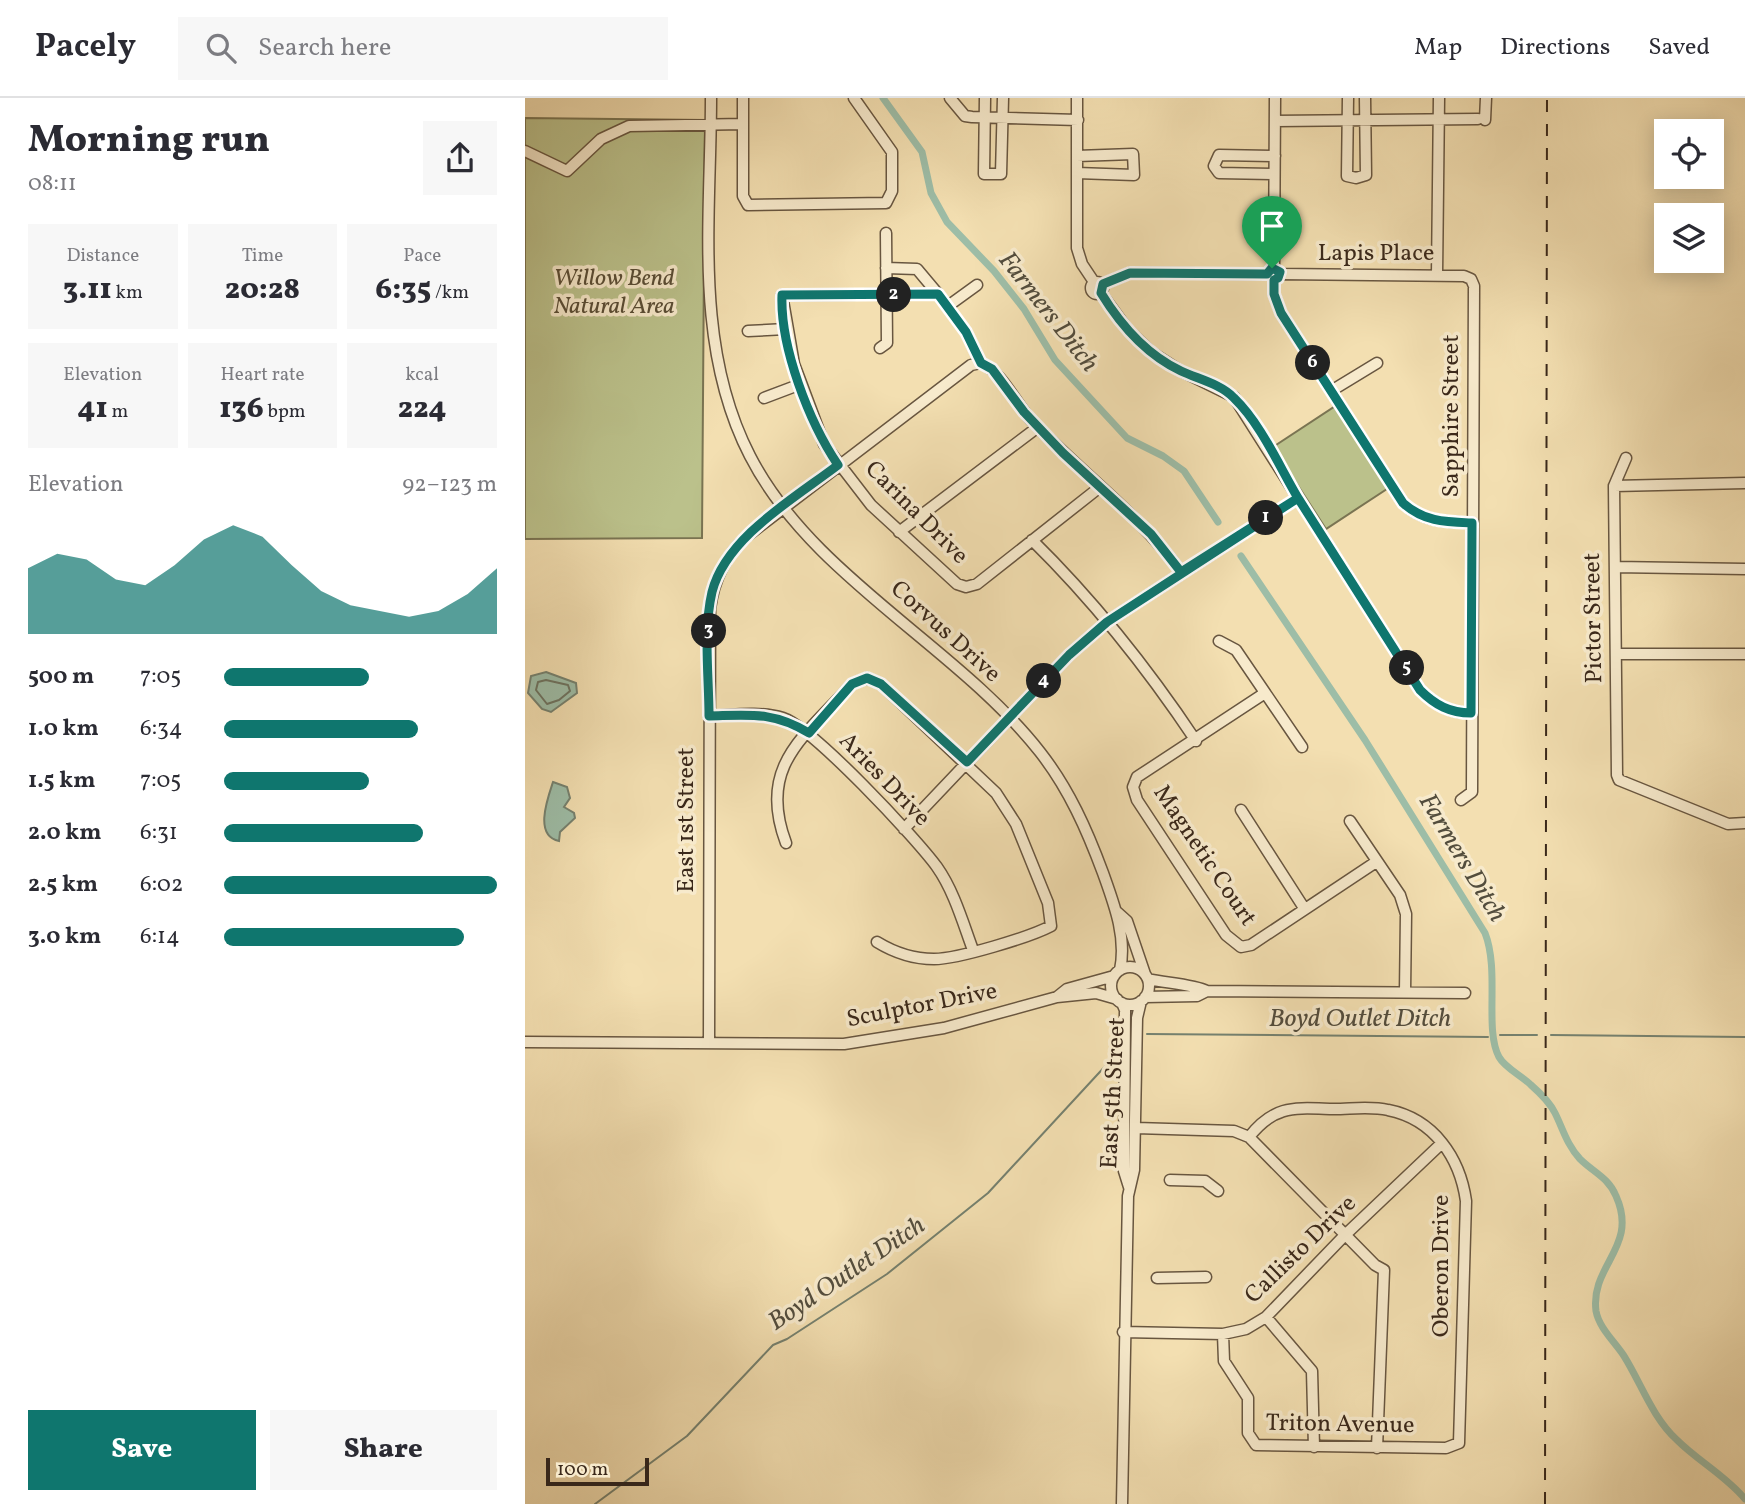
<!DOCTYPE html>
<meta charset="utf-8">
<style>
body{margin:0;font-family:Vollkorn,serif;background:#f7f7f7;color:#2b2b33;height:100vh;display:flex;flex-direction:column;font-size:26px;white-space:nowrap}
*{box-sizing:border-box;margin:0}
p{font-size:23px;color:#7c7c81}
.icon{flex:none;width:38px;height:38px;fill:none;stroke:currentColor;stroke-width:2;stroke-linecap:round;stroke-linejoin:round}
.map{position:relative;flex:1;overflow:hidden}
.details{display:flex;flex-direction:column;background:#fff;width:525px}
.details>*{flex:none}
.controls{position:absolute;left:1129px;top:21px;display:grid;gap:14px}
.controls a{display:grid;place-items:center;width:70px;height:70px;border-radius:0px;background:#fff;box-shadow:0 4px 18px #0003;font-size:35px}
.scale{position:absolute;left:21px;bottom:18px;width:103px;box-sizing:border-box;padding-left:7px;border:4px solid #3a281a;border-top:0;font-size:19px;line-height:24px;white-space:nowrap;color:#3a281a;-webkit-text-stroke:5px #f7eacc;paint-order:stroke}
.pin{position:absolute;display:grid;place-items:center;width:60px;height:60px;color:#fff;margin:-72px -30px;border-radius:50% 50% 50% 0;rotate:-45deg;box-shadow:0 0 7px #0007}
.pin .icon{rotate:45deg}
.km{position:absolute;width:35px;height:35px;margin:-18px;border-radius:50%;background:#222;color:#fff;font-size:19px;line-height:35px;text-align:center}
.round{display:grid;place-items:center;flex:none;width:74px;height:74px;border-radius:0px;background:#f7f7f7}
.summary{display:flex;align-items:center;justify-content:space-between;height:119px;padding:0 28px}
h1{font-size:38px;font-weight:800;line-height:52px}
.stats{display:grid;grid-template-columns:repeat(3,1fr);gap:10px;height:119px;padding:7px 28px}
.stats div{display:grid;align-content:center;border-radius:0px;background:#f7f7f7;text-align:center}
.stats b{font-size:30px;font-weight:800}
.stats small{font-size:19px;font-weight:400}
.stats p{font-size:19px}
.chart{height:196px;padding:14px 28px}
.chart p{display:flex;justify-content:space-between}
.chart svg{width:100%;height:126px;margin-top:7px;fill:#0f766e;opacity:.7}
.button{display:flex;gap:14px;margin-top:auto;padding:14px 28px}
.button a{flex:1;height:80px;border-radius:0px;background:#0f766e;color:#fff;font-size:28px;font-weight:800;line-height:80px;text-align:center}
.button a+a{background:#f7f7f7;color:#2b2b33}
ul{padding:0 28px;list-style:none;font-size:23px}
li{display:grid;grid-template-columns:112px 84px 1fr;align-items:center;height:52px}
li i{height:18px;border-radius:9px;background:#0f766e}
header{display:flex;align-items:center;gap:42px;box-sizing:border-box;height:98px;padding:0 35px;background:#fff;border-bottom:2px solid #e1e1e2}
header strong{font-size:33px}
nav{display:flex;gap:38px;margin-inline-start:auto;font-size:24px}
.search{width:490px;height:63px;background:#f7f7f7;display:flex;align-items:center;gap:18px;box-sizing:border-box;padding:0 24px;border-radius:0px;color:#7c7c81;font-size:26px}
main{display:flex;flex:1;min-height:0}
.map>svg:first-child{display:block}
.green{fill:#bbc18b;stroke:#7a7452;stroke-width:2}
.water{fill:#9dbda7;stroke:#75816f;stroke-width:2}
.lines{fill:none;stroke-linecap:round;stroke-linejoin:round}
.shore{stroke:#6c7260;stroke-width:2}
.stream{stroke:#75816f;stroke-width:2}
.canal{stroke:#9dbda7;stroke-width:7}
.minor-casing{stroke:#685640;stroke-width:13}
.minor{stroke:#f7eacc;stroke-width:10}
.rail{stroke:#3a281a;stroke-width:2;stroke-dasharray:12 12;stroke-linecap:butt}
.route-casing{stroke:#fff;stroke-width:14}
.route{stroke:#0f766e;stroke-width:9}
.labels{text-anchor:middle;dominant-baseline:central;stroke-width:7;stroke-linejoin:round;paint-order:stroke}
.street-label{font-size:24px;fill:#3a281a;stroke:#f7eacc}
.park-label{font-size:24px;font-style:italic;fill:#5a4e36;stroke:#f7eacc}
.water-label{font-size:26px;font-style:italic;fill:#534d3d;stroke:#f7eacc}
</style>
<header>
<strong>Pacely</strong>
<div class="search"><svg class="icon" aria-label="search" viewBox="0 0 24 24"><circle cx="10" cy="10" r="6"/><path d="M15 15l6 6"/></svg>Search here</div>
<nav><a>Map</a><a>Directions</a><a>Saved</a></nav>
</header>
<main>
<section class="details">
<div class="summary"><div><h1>Morning run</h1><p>08:11</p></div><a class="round"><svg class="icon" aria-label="share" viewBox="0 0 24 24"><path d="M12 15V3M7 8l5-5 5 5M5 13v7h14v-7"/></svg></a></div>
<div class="stats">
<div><p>Distance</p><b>3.11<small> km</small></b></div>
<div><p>Time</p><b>20:28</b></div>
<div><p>Pace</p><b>6:35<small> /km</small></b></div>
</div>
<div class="stats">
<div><p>Elevation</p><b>41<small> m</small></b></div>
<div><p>Heart rate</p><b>136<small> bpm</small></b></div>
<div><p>kcal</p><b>224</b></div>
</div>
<div class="chart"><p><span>Elevation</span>92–123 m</p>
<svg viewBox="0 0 160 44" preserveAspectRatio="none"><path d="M0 44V21L10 16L20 18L30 25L40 27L50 20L60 11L70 6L80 10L90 20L100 29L110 34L120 36L130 38L140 36L150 30L160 21V44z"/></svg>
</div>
<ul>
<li><b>500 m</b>7:05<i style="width:53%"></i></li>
<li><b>1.0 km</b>6:34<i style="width:71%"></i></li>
<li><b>1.5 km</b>7:05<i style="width:53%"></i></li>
<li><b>2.0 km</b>6:31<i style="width:73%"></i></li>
<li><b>2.5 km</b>6:02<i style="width:100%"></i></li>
<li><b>3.0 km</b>6:14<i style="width:88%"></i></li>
</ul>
<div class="button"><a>Save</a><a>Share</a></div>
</section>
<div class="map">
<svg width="1220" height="1406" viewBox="0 0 1220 1406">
<rect width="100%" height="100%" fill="#f3dfb1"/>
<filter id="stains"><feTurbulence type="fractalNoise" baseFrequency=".00286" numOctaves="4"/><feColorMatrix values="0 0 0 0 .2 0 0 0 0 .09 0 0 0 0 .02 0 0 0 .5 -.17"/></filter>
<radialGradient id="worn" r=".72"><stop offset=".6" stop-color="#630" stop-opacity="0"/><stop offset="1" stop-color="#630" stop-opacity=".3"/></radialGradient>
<path class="green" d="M0,20l180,2 -3,418 -177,1z
M812,307l53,82 -64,42 -53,-82z"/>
<path class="water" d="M21,574l30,11 1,10 -26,19 -9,-3 -14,-16 3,-17z
M28,684l14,5 3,11 -6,9 10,6 1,5 -15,14 -1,9c-25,-5 -12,-41 -6,-59z"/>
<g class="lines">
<path class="shore" d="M21,582l22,5 2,6 -11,9 -12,4 -11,-14 2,-8z"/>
<path class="stream" d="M622,936l341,3
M975,937h37
M1026,937l194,2
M70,1406l92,-68 86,-91 14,-6 100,-65 101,-81 121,-131"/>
<path class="canal" d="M358,0l39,54 9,41 16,29 47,49 30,38 31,51 72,78 36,18 21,15 34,51
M716,458l124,184 120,193c15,38 -1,96 14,124 6,11 23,19 32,28 8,7 19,18 24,28 8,16 12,32 25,46 13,13 29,19 36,37 23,51 -26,69 -20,115 3,17 19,31 28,45 17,27 28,61 53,84 21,21 49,36 68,59"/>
<g class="minor-casing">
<path id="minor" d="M186,0c0,119 -18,248 39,358 62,121 207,190 290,296 29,37 47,78 63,121 11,31 24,64 17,97
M218,0v98l5,9 138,-2 6,-12v-39l-38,-54
M425,0l15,18 7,1 106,3
M460,0l-1,76h17l2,-76
M552,0v150l5,16 12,18
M823,0l-1,78 9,2 10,-3 -1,-77
M960,22l1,-22
M750,23l203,-2
M0,53l42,20 34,-32 28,-13 114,-2
M552,75l57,2 -1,-21 -56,2
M749,76l-55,-1 -5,-7 5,-11 56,1
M749,169l1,-169
M361,170l31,1 21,25
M755,176l184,2 7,3 3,7 -2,506 -11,8
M912,177l2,-177
M749,182v14l7,19 122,190c20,19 43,19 69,20
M566 190a6 6 0 1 1 12 0a6 6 0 1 1-12 0Z
M578,186l27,-11 137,1
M576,195l27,37 23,22 28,18 55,27 186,293c15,15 30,23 51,23
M423,208l29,-21
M223,233l38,-2
M355,250l7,-5 -1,-110
M456,265l-15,-31 -28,-38 -156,1 12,69 30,80 47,61 86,79 9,3 11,-3 123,-97
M456,265c20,8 35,40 49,56 49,52 109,95 151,153
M806,293l46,-28
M239,300l37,-14
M1101,360l-12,28 3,289 2,5 109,44 17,-1
M1089,388l131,-3
M374,434l139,-105
M507,442c62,61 116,129 164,201
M1090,469l130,2
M694,543l17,9 66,97
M1091,556h129
M740,595l-128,84 -4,10 4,13 89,135 15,12 10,-2 125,-83
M184,618c24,-1 51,-5 74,2 29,9 133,120 154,149 17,24 26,56 36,83
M716,712l63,98
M825,723l50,74 6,19 -1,78
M379,731l165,-174 38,-33 191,-124
M261,745c-29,-77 18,-106 66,-159l15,-6 14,6 115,109 20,31 32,79 3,23c-21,11 -93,33 -117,33 -21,0 -39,-6 -57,-17
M592,814l10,9 18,53
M586 888a19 19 0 1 1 38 0a19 19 0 1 1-38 0Z
M623,881c17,4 45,5 59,12l258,2
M532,899l10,-8 47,-13
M620,899l52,-1 10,-5
M597,905l3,7 -1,161 5,16
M0,944l319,2 100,-16 113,-31 39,-4 21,6
M184,944l1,-433c4,-30 15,-52 37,-73l224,-171 10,-2
M611,1030l98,3 15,6 126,128 9,5 -7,178
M645,1082l35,1 13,10
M632,1180l49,-1
M741,1219l46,54 2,76
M598,1234l100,2 23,-5 20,-12 79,-82 97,-92
M698,1236l1,27 24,37v35l8,12 190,3 13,-5 7,-242c-6,-43 -32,-82 -78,-91 -17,-4 -37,-1 -54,-1 -39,-1 -59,-5 -85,28
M597,1406l6,-308 6,-26 3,-152 4,-17"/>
</g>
<use href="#minor" class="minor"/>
<path class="rail" d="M1020,1406l2,-1406"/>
</g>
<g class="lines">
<g class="route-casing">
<path id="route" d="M747,170l-5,6 -137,-1 -27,11 -2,9c19,31 46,62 80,78 17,8 40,13 53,27 27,26 45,68 64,100l-117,74 -30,-38 -88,-81 -39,-41 -32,-43 -11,-6 -15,-31 -28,-38 -156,1c-2,52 27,127 56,170 -43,33 -112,72 -126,127 -9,39 -3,85 -3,124 40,-1 64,-5 100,17l43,-49 15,-6 14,6 86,78 102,-107 38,-33 191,-124 122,192c15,15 30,23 51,23l1,-190c-26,-1 -48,-1 -69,-20l-122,-190 -7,-19v-14l4,-2 2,-6 -8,-4"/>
</g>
<use href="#route" class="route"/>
</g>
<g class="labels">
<g class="street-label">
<text x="851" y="156">Lapis Place</text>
<text transform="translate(927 318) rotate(-90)">Sapphire Street</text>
<text transform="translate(391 415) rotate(45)">Carina Drive</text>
<text transform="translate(1069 520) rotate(-91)">Pictor Street</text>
<text transform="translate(420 534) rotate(42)">Corvus Drive</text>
<text transform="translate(359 682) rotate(46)">Aries Drive</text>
<text transform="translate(162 722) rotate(-90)">East 1st Street</text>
<text transform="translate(679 758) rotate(56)">Magnetic Court</text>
<text transform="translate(397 908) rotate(-11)">Sculptor Drive</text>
<text transform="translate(589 995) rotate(-87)">East 5th Street</text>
<text transform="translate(776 1152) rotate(-44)">Callisto Drive</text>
<text transform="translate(917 1168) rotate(-90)">Oberon Drive</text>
<text transform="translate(815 1327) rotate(1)">Triton Avenue</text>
</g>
<g class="park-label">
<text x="89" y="181">Willow Bend<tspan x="89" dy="28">Natural Area</tspan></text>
</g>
<g class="water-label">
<text transform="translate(523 214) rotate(52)">Farmers Ditch</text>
<text transform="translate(937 760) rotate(59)">Farmers Ditch</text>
<text x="835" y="921">Boyd Outlet Ditch</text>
<text transform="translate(322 1176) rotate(-34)">Boyd Outlet Ditch</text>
</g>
</g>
<rect width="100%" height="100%" filter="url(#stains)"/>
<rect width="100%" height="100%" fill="url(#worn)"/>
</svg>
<div class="controls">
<a><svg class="icon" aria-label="locate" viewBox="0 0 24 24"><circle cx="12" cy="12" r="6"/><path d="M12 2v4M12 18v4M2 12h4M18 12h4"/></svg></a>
<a><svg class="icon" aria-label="layers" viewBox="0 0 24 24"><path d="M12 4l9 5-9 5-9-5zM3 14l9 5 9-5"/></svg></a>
</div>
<div class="scale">100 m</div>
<div class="pin" style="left:747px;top:170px;background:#1e9e55"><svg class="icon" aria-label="arrive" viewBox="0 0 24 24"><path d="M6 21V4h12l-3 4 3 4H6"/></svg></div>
<b class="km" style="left:741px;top:420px">1</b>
<b class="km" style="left:369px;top:197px">2</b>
<b class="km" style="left:184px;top:533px">3</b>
<b class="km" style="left:519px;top:583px">4</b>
<b class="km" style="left:882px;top:570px">5</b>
<b class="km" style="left:788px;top:265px">6</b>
</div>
</main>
